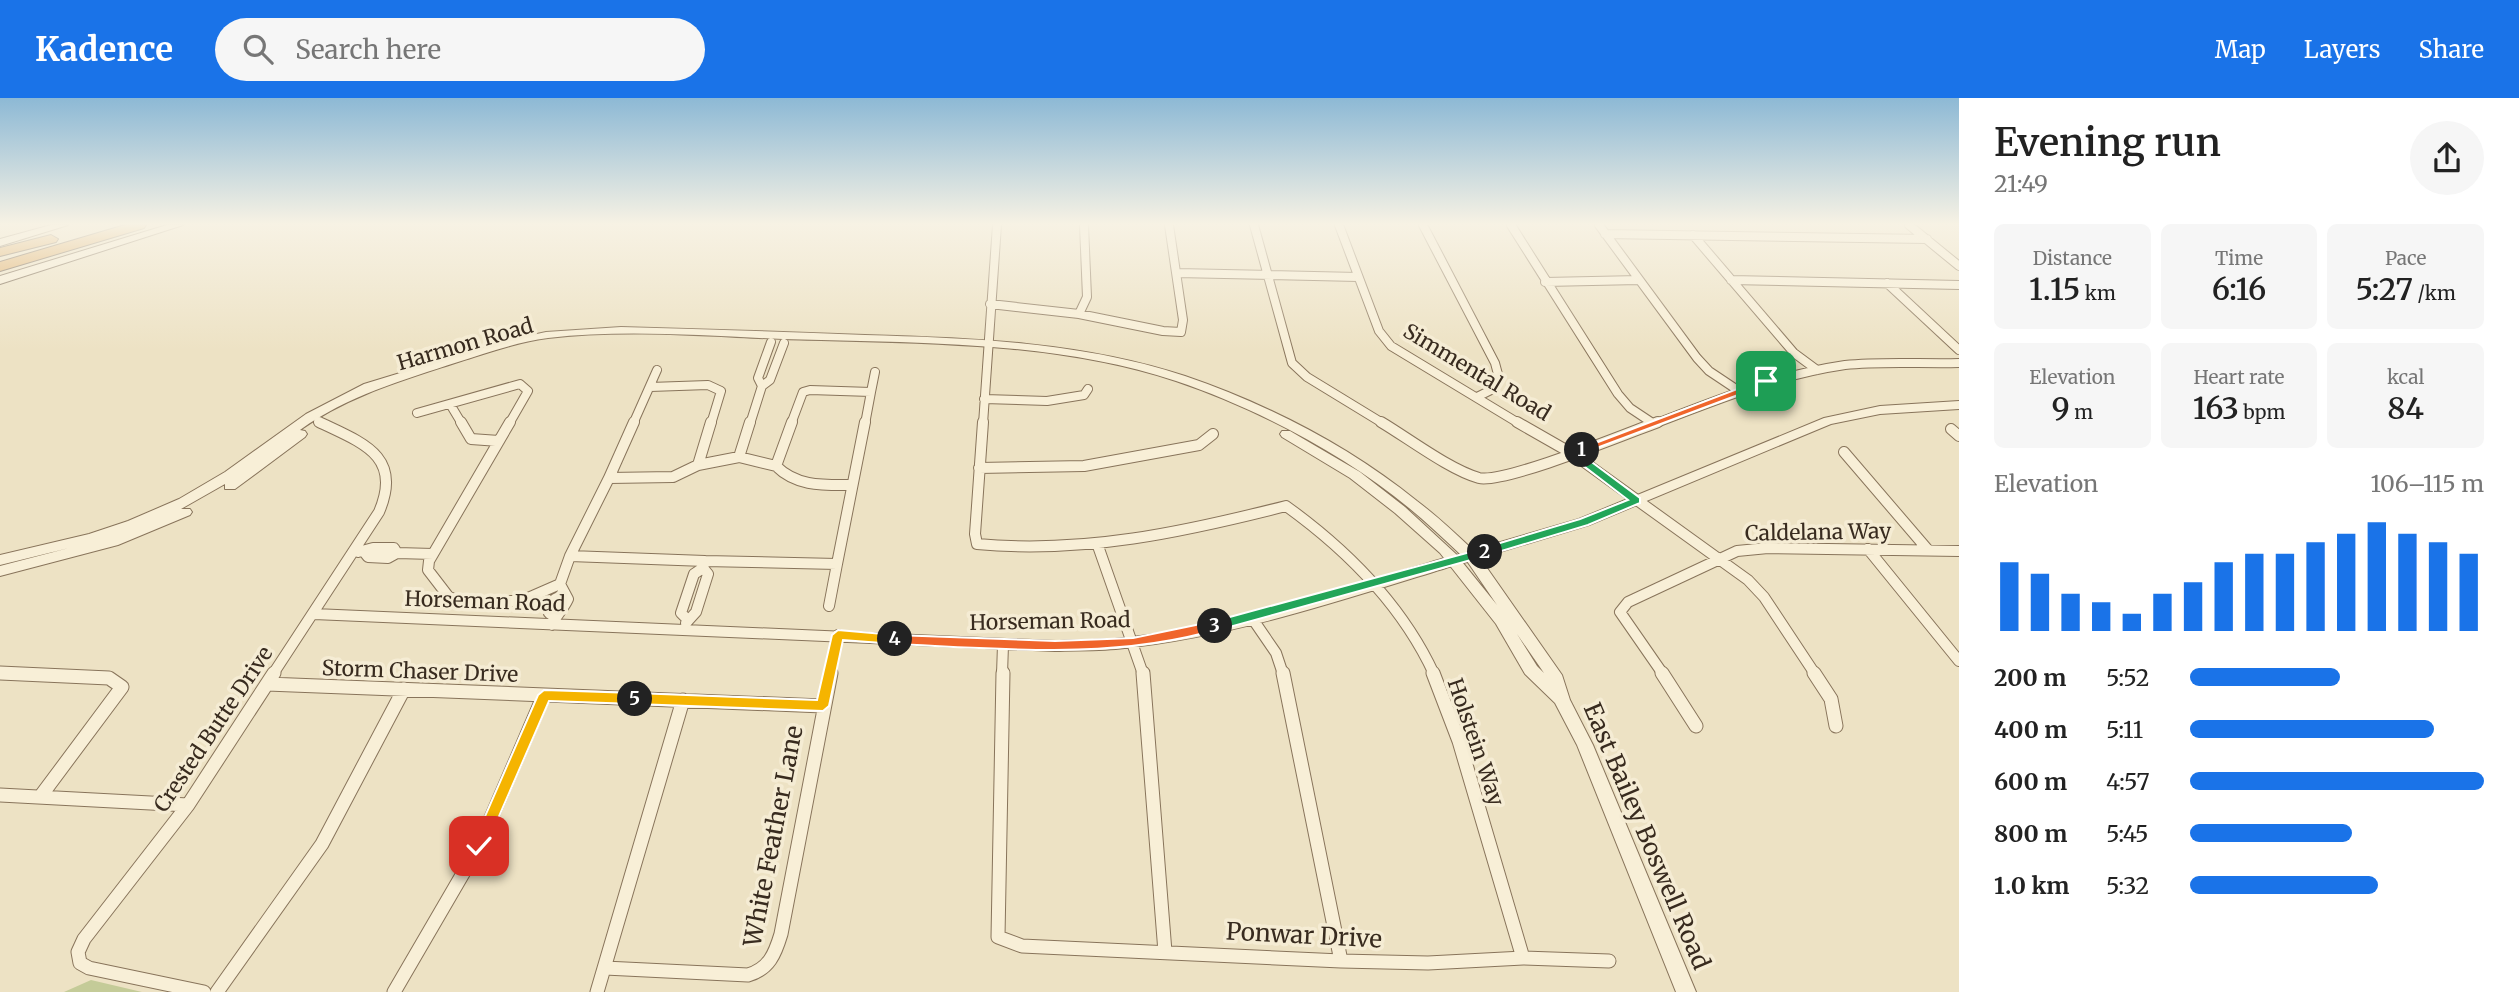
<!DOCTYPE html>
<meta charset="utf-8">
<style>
body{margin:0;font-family:Merriweather,serif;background:#f6f6f6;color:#222;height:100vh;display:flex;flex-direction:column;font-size:26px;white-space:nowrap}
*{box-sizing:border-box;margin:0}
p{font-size:23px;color:#767676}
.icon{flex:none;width:38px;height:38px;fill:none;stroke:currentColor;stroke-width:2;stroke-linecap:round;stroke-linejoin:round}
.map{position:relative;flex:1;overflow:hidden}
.panel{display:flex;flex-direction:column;background:#fff;width:560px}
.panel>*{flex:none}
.pin{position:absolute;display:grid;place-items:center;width:60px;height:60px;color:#fff;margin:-30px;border-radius:14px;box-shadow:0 4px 10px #0006}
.km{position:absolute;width:35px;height:35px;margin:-18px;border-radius:50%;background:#222;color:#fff;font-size:19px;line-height:35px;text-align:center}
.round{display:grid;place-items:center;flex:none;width:74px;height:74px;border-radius:37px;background:#f6f6f6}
.overview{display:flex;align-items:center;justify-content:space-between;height:119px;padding:0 35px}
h1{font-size:38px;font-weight:600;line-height:52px}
.metrics{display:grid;grid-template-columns:repeat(3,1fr);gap:10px;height:119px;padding:7px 35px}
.metrics div{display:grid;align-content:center;border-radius:10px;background:#f6f6f6;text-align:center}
.metrics b{font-size:30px;font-weight:600}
.metrics small{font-size:19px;font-weight:400}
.metrics p{font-size:19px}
.chart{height:196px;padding:14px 35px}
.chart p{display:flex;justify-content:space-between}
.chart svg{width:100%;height:126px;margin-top:7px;stroke:#1a73e8;stroke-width:6}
ul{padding:0 35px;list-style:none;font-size:23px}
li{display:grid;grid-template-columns:112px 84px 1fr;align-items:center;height:52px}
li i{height:18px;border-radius:9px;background:#1a73e8}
header{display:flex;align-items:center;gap:42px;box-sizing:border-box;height:98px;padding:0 35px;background:#1a73e8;color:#fff}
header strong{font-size:33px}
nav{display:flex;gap:38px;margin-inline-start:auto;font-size:24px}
.search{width:490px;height:63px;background:#f6f6f6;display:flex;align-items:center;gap:18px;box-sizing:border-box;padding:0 24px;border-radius:38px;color:#767676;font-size:26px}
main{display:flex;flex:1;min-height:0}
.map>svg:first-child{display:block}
.green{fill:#c4cb98}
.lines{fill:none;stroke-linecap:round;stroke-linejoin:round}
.minor-far2-casing{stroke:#88745b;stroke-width:10}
.minor-far1-casing{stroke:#88745b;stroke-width:12}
.minor-casing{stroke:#88745b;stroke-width:15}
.tertiary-casing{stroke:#88745b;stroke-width:2}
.secondary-casing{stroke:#69553e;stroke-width:2}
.motorway-casing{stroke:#55422f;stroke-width:2}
.minor-far2{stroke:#f8efd7;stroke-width:8}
.minor-far1{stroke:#f8efd7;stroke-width:10}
.minor{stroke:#f8efd7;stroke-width:13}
.tertiary{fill:#f8efd7;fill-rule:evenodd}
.secondary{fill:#f8efd7;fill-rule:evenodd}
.motorway{fill:#dba457;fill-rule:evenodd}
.split-1{fill:#f0652b;stroke:#fff;stroke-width:2}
.split-2{fill:#22a559;stroke:#fff;stroke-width:2}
.split-3{fill:#22a559;stroke:#fff;stroke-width:2}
.split-4{fill:#f0652b;stroke:#fff;stroke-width:2}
.split-5{fill:#f5b400;stroke:#fff;stroke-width:2}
.split-6{fill:#f5b400;stroke:#fff;stroke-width:2}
.labels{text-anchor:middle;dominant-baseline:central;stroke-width:7;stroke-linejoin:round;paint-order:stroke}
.street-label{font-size:21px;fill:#382b1f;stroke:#f5ecd4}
.near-street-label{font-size:24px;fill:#382b1f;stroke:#f5ecd4}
</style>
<header>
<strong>Kadence</strong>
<div class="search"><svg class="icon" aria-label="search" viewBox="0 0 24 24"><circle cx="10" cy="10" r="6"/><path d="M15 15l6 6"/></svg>Search here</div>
<nav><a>Map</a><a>Layers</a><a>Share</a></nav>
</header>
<main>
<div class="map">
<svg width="1959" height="894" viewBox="0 0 1959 894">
<rect width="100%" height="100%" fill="#ede2c4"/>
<path class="green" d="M91,882l51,12h-78z"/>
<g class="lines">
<g class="minor-far2-casing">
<path id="minor-far2" d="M1254,127l38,138 15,14 77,47
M1339,127l40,106 12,15 129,78
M1423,127l72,138 4,15 -8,12 -14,7
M1511,127l107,169 12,14 21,14
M1599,127l98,133 12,13 30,20
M1909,127l50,41
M1605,136l322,5
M1693,137l101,118 23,17
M1177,175l181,4
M1731,182l228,5
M1545,184l94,-2
M1887,185l72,67
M990,206l89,10 84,17 18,1 2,-12 -14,-95
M1079,216l8,-17 -3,-72
M762,288l-4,-8 13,-36
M650,289l58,-2 13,6 -10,33
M871,294l4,-20
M984,301l63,2 37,-6 4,-6
M450,306l12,20
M417,315l103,-29 8,7 -19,33
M319,324l3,2
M633,326l24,-54
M750,326l12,-38 8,-6 14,-37
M791,326l12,-32 7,-2 61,2 -6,32
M983,326l14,-199
M1654,326c63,-24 123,-49 191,-59 37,-4 77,-1 114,-2"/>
</g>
<g class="minor-far1-casing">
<path id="minor-far1" d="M461,324l10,17 28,2
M510,324l-81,139 -1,9 20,26 9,5h64l39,-17
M983,324l-8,112 2,10c106,10 207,-12 309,-38 61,44 116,99 148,168
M1381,324c27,16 69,48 98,56 25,6 149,-45 179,-56
M1517,324l56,32 175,126 16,17 51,77
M1951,331l8,7
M1844,354l84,98
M739,359l11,-35
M698,367l13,-43
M776,368c21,21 48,19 76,19
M979,370l105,-2 115,-21 14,-11
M609,380l25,-56
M1098,448l45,128
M1868,451l91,112
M358,454l15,-4h21l3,5
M364,454l4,5 20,1 9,-5 36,1
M570,458l135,5
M829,508l8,-42
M314,516l741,32c23,-1 46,0 69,-3 113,-12 223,-50 331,-83
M555,519l-6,-4 6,-14 8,-4
M1252,520l24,35 7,21
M687,521l-6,-6 13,-39 9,-6 2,-7 132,3 28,-142
M686,525l10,-11 12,-38 -5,-6
M552,527c4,-10 11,-15 16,-26l-8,-15 10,-28 39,-78 64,-1 25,-12 41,-8 37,9 16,-44
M0,575l32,1
M273,576l106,-162c24,-56 -16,-69 -60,-90
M830,576l8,-39
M1002,576l1,-29
M1663,576l-43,-62 8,-10 109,-51 31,-3 191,3"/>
</g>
<g class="minor-casing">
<path id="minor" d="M0,575l109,5 13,9 -82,110
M1003,575l-5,264 24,9 319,15 87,2 95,-5 86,3
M1143,575l22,279
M1283,575l58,288
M1433,575l26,68 64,217
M1662,575l34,53
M1814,575l17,26 5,27
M267,586l556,22
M0,697l188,10
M605,870l143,7c21,-6 27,-21 33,-41l50,-261
M204,894l-115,-24 -9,-5 -2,-11 6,-13 104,-134 86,-132
M217,894l105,-148 82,-155
M394,894l85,-146 65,-151
M597,894l86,-292"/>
</g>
<g class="tertiary-casing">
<path id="tertiary" d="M621,229c81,2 163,5 244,8 107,3 217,7 320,41 82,28 164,70 232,125 20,15 38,32 56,49l106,-31 245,-101 56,-12 79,-5v8l-79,5 -49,10 -242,101 -109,33 82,117 8,25 23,45 103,247h-20l-99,-247 -22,-42 -30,-29 -29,-50 -56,-71 -45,-40 -45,-35 -68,-41 -2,-3 2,-3h8l70,41 45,35 52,48 3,-1c-17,-16 -34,-32 -51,-46 -65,-54 -153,-100 -233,-127 -124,-41 -263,-38 -393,-42 -78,-3 -157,-10 -235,-1 -31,4 -61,15 -90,24 -55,18 -111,34 -158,68l5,1 2,3 -2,3 -70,52h-10v-5l-44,25h9l2,3 -2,3 -72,30 -118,31v-10l69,-18 -69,17v-10l89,-21 39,-13 51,-22 46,-27 81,-58 58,-30 141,-43 41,-9zM1467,464v-1l30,44 -34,-42zM1517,536l27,39 -7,-7z"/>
</g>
<g class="secondary-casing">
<path id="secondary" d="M51,127h17l-68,21v-7z
M167,127h16l-183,59v-8z"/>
</g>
<g class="motorway-casing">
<path id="motorway" d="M125,127h21l-2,3 -144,43v-9z
M51,137l7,4 -2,3 -56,14v-8z"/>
</g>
<use href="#minor-far2" class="minor-far2"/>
<use href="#minor-far1" class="minor-far1"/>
<use href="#minor" class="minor"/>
<use href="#tertiary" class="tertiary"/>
<use href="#secondary" class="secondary"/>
<use href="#motorway" class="motorway"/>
</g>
<linearGradient id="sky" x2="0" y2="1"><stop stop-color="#8db9d5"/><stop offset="0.5" stop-color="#f7f2e4"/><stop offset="1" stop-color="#f7f2e4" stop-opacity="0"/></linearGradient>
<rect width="1959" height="252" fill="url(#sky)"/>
<path class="split-1" d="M1766,280l5,3 -1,2 -184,69 -9,-2z"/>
<path class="split-2" d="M1582,349l5,3 -6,4 59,44v5l-52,22 -103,31 -5,-1v-6l100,-30 48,-19 -60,-46z"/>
<path class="split-3" d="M1485,450l4,1v6l-274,76 -6,-5 6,-5z"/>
<path class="split-4" d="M1215,523l4,2v6c-105,31 -216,20 -324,15l-6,-5 6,-4 160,6 78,-3z"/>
<path class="split-5" d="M838,532l57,5 6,4 -6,5 -52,-4 -14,66 -6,5 -188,-7 -7,-5 7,-6 182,7 15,-65z"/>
<path class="split-6" d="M544,592l91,3 6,6 -6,5 -86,-3 -65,150h-10l-2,-5 66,-151z"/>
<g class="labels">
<g class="street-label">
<text transform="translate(465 246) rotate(-16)">Harmon Road</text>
<text transform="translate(1477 274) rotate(31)">Simmental Road</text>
<text transform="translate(1818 434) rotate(-1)">Caldelana Way</text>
<text transform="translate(485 503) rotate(2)">Horseman Road</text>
<text transform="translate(1050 523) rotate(-1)">Horseman Road</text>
<text transform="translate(420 573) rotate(2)">Storm Chaser Drive</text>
<text transform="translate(213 631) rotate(-56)">Crested Butte Drive</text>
<text transform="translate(1476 644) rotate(71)">Holstein Way</text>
</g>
<g class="near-street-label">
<text transform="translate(773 738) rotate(-79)">White Feather Lane</text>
<text transform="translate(1647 738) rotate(67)">East Bailey Boswell Road</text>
<text transform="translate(1304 837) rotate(3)">Ponwar Drive</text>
</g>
</g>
</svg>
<div class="pin" style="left:1766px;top:283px;background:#1e9e55"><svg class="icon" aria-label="arrive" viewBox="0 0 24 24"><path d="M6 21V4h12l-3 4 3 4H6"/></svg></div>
<div class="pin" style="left:479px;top:748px;background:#d93025"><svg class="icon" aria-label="check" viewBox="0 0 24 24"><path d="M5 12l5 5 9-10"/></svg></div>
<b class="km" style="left:1582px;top:352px">1</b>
<b class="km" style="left:1485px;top:454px">2</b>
<b class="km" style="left:1215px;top:528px">3</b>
<b class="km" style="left:895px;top:541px">4</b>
<b class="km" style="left:635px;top:601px">5</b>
</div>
<section class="panel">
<div class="overview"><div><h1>Evening run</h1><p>21:49</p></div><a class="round"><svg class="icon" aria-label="share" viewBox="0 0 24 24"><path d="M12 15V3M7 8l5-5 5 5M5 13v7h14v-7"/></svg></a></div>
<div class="metrics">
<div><p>Distance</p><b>1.15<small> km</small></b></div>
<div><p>Time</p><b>6:16</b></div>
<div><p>Pace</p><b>5:27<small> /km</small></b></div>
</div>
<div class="metrics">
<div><p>Elevation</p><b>9<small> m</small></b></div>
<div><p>Heart rate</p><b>163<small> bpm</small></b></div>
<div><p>kcal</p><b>84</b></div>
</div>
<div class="chart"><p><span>Elevation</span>106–115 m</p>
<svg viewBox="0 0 160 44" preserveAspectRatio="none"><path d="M5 44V20M15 44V24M25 44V31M35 44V34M45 44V38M55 44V31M65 44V27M75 44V20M85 44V17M95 44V17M105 44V13M115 44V10M125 44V6M135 44V10M145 44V13M155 44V17"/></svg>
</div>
<ul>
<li><b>200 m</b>5:52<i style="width:51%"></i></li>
<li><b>400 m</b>5:11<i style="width:83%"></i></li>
<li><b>600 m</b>4:57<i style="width:100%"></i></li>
<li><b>800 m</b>5:45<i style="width:55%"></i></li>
<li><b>1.0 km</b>5:32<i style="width:64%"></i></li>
</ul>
</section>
</main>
